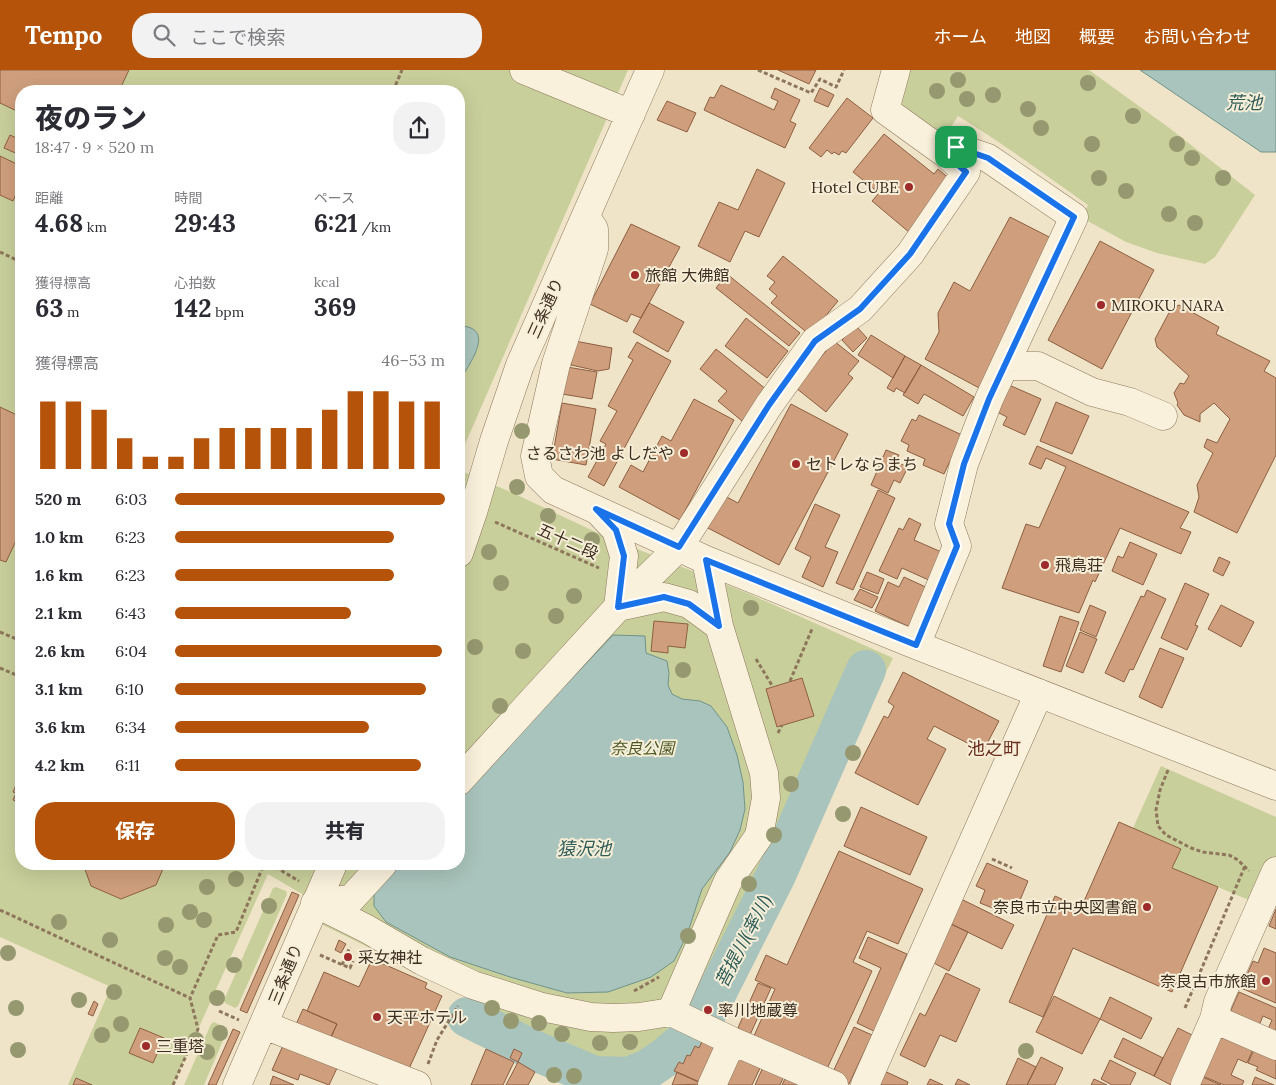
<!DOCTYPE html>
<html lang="ja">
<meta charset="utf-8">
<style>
body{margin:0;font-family:Lora,"Noto Sans JP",serif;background:#f2f2f3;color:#2b2b33;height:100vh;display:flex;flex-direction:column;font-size:19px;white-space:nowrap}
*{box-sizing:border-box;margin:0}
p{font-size:16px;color:#7c7c81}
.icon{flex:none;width:28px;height:28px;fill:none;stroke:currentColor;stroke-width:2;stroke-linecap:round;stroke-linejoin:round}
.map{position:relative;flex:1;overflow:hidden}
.sheet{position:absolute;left:15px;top:15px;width:450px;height:785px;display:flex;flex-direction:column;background:#fff;border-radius:20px;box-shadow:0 5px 20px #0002}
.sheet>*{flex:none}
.pin{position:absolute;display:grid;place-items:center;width:42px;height:42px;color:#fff;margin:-21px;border-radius:10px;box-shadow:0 2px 8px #0006}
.round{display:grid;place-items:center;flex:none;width:52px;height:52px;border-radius:20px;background:#f2f2f3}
.overview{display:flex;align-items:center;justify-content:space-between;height:85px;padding:0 20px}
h1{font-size:28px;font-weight:800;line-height:38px}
.metrics{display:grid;grid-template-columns:repeat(3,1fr);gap:8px;height:85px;padding:5px 20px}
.metrics div{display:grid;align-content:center}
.metrics b{font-size:25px;font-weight:800}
.metrics small{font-size:14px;font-weight:400}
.metrics p{font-size:14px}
.chart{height:140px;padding:10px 20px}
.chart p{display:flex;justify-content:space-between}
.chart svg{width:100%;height:90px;margin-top:5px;stroke:#b45309;stroke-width:6}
.primary-button{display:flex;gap:10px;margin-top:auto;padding:10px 20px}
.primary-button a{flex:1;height:58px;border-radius:20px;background:#b45309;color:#fff;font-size:20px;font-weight:800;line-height:58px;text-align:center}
.primary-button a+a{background:#f2f2f3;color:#2b2b33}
ul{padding:0 20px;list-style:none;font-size:16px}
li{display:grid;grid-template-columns:80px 60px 1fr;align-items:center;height:38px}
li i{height:12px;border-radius:6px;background:#b45309}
header{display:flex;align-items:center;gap:30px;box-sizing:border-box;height:70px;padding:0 25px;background:#b45309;color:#fff}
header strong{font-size:24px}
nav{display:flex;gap:28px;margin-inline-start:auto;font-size:18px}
.search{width:350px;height:45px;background:#f2f2f3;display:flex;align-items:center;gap:12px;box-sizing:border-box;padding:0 18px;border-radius:20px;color:#7c7c81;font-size:19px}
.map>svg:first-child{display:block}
.green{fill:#c9cf9b}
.water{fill:#a9c4bc;stroke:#6f938a}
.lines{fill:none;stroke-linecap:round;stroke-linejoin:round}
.river{stroke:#a9c4bc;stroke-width:40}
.building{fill:#cf9f7d;stroke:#8d5f41}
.minor-casing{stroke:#8d765c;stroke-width:29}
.path{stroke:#8d765c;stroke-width:3;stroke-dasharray:4 2.5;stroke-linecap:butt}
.minor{stroke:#faf1dc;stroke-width:28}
.tree{fill:#96986f}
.route-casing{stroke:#fff;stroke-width:10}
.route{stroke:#1a73e8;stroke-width:6}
.poi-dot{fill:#9e2a2b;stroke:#f7eed8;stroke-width:2}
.labels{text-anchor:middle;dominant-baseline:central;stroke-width:4;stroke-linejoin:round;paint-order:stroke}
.poi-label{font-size:16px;fill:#3d2e20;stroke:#f7eed8;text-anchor:start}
.street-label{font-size:16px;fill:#3d2e20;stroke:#f7eed8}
.park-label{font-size:16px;font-style:italic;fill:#4d5a26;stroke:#f7eed8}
.water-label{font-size:18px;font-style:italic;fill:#2f5d5a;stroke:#f7eed8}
.neighbourhood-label{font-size:18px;fill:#6b2e1e;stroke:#f7eed8}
</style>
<header>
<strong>Tempo</strong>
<div class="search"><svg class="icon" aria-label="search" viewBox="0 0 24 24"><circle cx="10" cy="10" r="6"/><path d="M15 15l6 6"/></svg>ここで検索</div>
<nav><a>ホーム</a><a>地図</a><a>概要</a><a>お問い合わせ</a></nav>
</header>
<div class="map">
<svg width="1276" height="1015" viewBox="0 0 1276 1015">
<rect width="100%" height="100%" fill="#f0e4c8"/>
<path class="green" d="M0,0h628l-169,388v-367h-438v773h438v-394l54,23 89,42 143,57 148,66 -183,364 -45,42 -23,12 -37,7 -16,-4 -135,-62 14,-21 -145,-71 -21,-31 -34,-20 -95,211h-105l43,-98 -111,-50z
M903,0h186l79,57 87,68 -40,62 -10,7 -48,-11 -31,-11 -44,-24 6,-13c-43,-30 -85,-62 -130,-89l-15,24 -48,-38z
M1161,696l115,51v54l-15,34 -89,-37 9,-19 -48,-21z
M276,817l10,4 1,3 -49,112 -3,2 -10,-5 -1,-3 49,-112z
M214,952l13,6v3l-23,54h-20l27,-61z"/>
<path class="water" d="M1140,0h136v82h-15z
M462,256c35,3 5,41 -3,56v-55z
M613,565l32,1 1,17 21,8 2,12 -1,12 4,9 10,5 18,2 11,5 16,21 10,28 6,27 2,27 -5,21 -10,22 -28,37 -15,46 -13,26 -23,16 -43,15 -41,1 -57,-16 -60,-20 -64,-35 -12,-16v-19l22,-23h63v-66z"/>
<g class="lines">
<path class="river" d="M467,947l64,32 63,27 34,1 20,-8 19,-13 22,-19 19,-27 68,-135 90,-205"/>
</g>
<path class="building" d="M0,0h129l-10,21h-98v22l-21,-10z
M778,0h38l-7,14z
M721,15l53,25 4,-9 -7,-3 4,-10 25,12 -10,21 6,3 -11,24 -81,-38 6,-13 4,1z
M820,18l14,7 -6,12 -14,-6z
M847,28l26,20 -27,35 -4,-2 -3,4 -5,-3 -2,2 -5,-4 -6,7 -12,-9z
M667,31l29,12 -9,19 -30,-12z
M884,64l50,40 4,-5 14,12 -42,52 -38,-32 7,-8 -26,-21z
M10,65l11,5v20l-3,-2 2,-3 -16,-7z
M0,86l21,10v17l-8,18 -13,-6z
M757,99l28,14 -26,54 -14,-6 -15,31 -32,-16 21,-44 19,8z
M1010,147l45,23 -74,149 -56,-30 14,-27 -1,-19 16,-31 16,9z
M631,154l49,23 -39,71 -10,-4 -4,8 -37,-18z
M1100,171l54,29 -52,99 -54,-29z
M783,186l55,45 -28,34 -39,-32 6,-7 -8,-7 6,-7 -8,-6z
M727,204l73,59 -11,13 -73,-58z
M649,233l35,19 -16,30 -35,-20z
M1179,235l40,22 -3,7 54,27 -6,10 12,7v77l-39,78 -43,-21 5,-15 -2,-12 16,-32 -9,-6 3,-8 10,4 13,-24 -16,-16 -14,11v8l-16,-7 -7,-10 1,-2 -4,-10 6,-10 4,1 5,-8 -32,-29 -2,-8 16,-30z
M746,248l42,33 -21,27 -42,-32z
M856,256l11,12 -14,14 -11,-12z
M871,265l34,21 -12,22 -35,-23z
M575,271l37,7 -3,21 -11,2 -27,-6z
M834,271l25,20 -11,13 5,4 -27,34 -30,-24z
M637,272l34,19 -67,125 -16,-9 18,-33 -6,-3 17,-30 -9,-5 25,-46 -5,-3z
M716,279l51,41 -25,31 -24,-20 9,-10 -27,-22z
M905,286l16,9 -16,28 -9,-5 -2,4 -7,-4z
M921,295l53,32 -11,19 -39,-22 -6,10 -15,-9z
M567,297l30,5 -5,27 -30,-5z
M1009,315l32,14 -16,36 -22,-10 4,-8 -10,-5z
M694,329l40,21 -54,100 -61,-33 12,-22 12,7 19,-36 9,5z
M1056,332l33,14 -17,38 -32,-13z
M562,333l34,6 -10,56 -34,-6z
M791,334l57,30 -69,131 -73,-38 17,-32 15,8z
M0,337l21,10v113l-15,32 -6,-2z
M919,345l43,20 -18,39 -21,-9 2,-6 -18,-8 2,-6 -8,-4 11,-22 4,2z
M1037,376l152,66 -9,16 11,4 -10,22 -61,-26 -25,54 -2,-2 -14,33 -77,-25 24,-64 13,4 27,-61 -20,-9 -5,11 -12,-5z
M886,380l13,5 -3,7 12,5 -8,16 -6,-3 -6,13 -17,-8z
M878,420l17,8 -42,92 -17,-7z
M815,434l25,11 -15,32 13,5 -15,35 -21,-10 9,-20 -16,-8z
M909,448l12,6 -7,16 32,14 -13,28 -31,-14 -5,11 -18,-8 20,-43 4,2z
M1130,472l27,12 -14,31 -31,-14 6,-15 5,2z
M1219,487l11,5 -7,14 -10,-5z
M867,502l17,7 -6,15 -18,-7z
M904,507l26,12 -18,39 -37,-17 13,-29 11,5z
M1185,513l24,11 -14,31 3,1 -11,24 -26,-12z
M860,519l18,8 -6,11 -18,-8z
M1147,520l19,9 -33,71 -3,-1 -6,13 -19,-9 36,-77 3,1z
M1090,535l16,7 -10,25 -16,-7z
M1221,535l33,17 -13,25 -33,-18z
M1060,546l19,6 -18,50 -18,-6z
M654,551l34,3 -3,24 -17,-2v7l-17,-2z
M1080,562l17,7 -14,34 -17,-7z
M1160,578l24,10 -22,50 -23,-11z
M903,602l96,49 -16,30 -49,-25 -7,13 19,10 -28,56 -63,-32 29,-57 4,2 6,-12 -6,-4z
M802,608l12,38 -37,11 -11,-38z
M20,706h1v27l-8,-3 3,-7 -3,-1z
M861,737l66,30 -17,38 -66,-29z
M1119,752l62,27 -9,19 46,19 -46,105 -99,-44 -30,69 -34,-15 46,-106 26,12z
M839,781l84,38 -25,55 -31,-13 -14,31 19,9 -46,100 -73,-33 22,-49 -20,-9 11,-25 21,10z
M987,793l41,18 -10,24 -12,-5 -6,11 -20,-8 5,-13 -9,-4z
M83,794h82l-9,21 -35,14 -30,-13z
M292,822l7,3 -52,118 -7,-3z
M961,829l53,26 -12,24 -53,-26z
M1276,839v20l-7,-3z
M949,853l19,9 -19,39 -19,-10z
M868,867l39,17 -7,16 7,4 -27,60 -23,-11 24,-55 -22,-10z
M339,870l7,4 -5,9 -6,-3z
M1264,878l12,5v50l-35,-15 12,-27 5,2z
M372,889l55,24 -2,5 17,8 -34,75 -77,-34 6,-13 -30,-13 17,-39 35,15z
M946,903l34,16 -24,53 -16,-7 -15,32 -25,-12 20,-42 5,3z
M758,913l13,5 -21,47 -13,-5z
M1239,922l37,16v30l-10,-4 6,-14 -9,-4 -6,14 -29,-13z
M1054,926l46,23 -18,35 -46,-22z
M1110,927l42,21 -11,21 -41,-20z
M94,931l4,3 -5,12 -5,-2z
M303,939l34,15 -6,13 -38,-6z
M854,957l18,8 -23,49 -18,-8z
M140,958l24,10 -11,25 -24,-10z
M1178,958l18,9 -23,48h-2l-17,-9z
M233,959l7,3 -24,53h-8z
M1220,960l35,15 -8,18 -9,-4 -7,16 13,6 -2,4h-18l-24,-10z
M1123,968l40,20 -9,18 -40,-19z
M703,969l19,8 -17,38 -31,-14 5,-9 4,2 4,-9 3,1 5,-10 4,2z
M285,971l54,23 -10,21 -29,-11 -2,6 -26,-10z
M1256,975l20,9v25l-20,-9 2,-3 -10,-4z
M486,979l28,13 -11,23h-32z
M514,979l8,4 -4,9 -8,-4z
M739,984l23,10 -10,21h-27z
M1041,987l22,11 -8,17h-28z
M1018,988l18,9 -9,18h-21z
M1110,990l26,13 -6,12h-18l-11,-6z
M518,992l17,10 -7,13h-22z
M763,997l21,9 -4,9h-25z
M880,999l28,13 -1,3h-34z
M677,1002l27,12 -32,1z
M787,1004l16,11h-21z
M273,1006l21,9h-24z
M1200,1006l21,9h-25z
M1255,1007l19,8h-22z
M76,1008l16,7h-19z
M930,1009l13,6h-16z
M958,1009l12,6h-15z
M1094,1009l13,6h-16z"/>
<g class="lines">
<g class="minor-casing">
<path id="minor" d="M524,0l107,44
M586,147l8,12v20l-38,115 -21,92 4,20 14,14 153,70 210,85 360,141
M1006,296h32l54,26 38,10 33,14
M599,442l17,18 8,26 -6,51 46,-10 25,7 30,22 45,147 2,25 -7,38 -31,45 -57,131
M459,483l14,-41 21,-71 26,-76 130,-295
M706,490l13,66
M916,575l41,-99 -8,-22 15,-60 25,-65 85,-182 -86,-59 -32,-11 -10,7
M459,711l159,-174 61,-60 90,-142 46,-64 45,-32 50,-55 56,-82 -20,-18 -61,-44 11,-40
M315,833l52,26 55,32 51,24 69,22 49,10 22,1 26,-1 32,-5 61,29 102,44
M315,833l36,-4 32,-35
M1214,949l62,27
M264,955l153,60
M237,1015l96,-221
M712,1015l20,-44
M865,1015l174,-392
M1185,1015l29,-66 4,-17 58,-131"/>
</g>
<path class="path" d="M758,0l53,23 9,-14 16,8 8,-17
M393,21l9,-21
M0,182l21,10
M495,452l104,46
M0,562l21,9
M756,589l17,28
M0,598l21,9
M790,611l22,-52
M778,663l4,-8
M1168,700l-8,20 -4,20 2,16 8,9 25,13 12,4 26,3 9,5 11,11
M992,789l20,9
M270,794l29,17
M0,840l190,88
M320,885l30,13 3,-7
M342,895l8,-18
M634,921l25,-14
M1185,938l60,-142
M219,941l20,9
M428,994l9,-24 21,-34
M173,1015l25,-56 -8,-31 28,-63 18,-3 28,-68"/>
<use href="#minor" class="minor"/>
</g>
<g class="tree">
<circle cx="958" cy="10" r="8"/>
<circle cx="1088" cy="13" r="8"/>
<circle cx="937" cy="21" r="8"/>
<circle cx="993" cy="25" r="8"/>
<circle cx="967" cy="29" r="8"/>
<circle cx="1028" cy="39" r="8"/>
<circle cx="1133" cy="46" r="8"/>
<circle cx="1041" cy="58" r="8"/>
<circle cx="1092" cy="74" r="8"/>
<circle cx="1177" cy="74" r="8"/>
<circle cx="1192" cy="88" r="8"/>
<circle cx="1099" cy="108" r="8"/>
<circle cx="1223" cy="108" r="8"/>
<circle cx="1126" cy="121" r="8"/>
<circle cx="1169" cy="144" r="8"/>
<circle cx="1195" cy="153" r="8"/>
<circle cx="522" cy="361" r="8"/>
<circle cx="517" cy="417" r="8"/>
<circle cx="548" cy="446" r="8"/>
<circle cx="592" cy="470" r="8"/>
<circle cx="489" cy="482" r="8"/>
<circle cx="501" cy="513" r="8"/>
<circle cx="574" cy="526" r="8"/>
<circle cx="751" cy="538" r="8"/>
<circle cx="556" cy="546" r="8"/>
<circle cx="475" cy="577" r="8"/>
<circle cx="523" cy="581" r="8"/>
<circle cx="683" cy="600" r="8"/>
<circle cx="500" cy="636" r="8"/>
<circle cx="853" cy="683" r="8"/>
<circle cx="791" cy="714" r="8"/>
<circle cx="843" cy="744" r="8"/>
<circle cx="774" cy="765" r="8"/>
<circle cx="236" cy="809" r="8"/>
<circle cx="749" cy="814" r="8"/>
<circle cx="207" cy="817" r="8"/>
<circle cx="269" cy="836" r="8"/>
<circle cx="190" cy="842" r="8"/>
<circle cx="204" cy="850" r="8"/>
<circle cx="59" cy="852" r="8"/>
<circle cx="166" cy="855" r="8"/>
<circle cx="688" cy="866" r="8"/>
<circle cx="110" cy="870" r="8"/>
<circle cx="8" cy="883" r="8"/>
<circle cx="165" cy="888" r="8"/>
<circle cx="234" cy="895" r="8"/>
<circle cx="180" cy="897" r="8"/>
<circle cx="114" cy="922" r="8"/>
<circle cx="217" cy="928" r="8"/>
<circle cx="79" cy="930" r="8"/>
<circle cx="16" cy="938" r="8"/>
<circle cx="492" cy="938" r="8"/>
<circle cx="511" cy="951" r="8"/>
<circle cx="539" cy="953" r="8"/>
<circle cx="121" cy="954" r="8"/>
<circle cx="220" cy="963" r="8"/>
<circle cx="562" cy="964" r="8"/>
<circle cx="102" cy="965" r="8"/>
<circle cx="196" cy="970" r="8"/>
<circle cx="630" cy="972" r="8"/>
<circle cx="600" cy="973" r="8"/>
<circle cx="18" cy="980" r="8"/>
<circle cx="1026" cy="981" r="8"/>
<circle cx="207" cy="982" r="8"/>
<circle cx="554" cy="1005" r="8"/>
<circle cx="574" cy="1006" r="8"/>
</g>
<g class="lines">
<g class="route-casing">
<path id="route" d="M956,77l32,11 86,59 -85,182 -25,65 -15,60 8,22 -41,99 -210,-85 13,66 -30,-22 -25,-7 -46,10 6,-51 -8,-26 -20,-21 83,38 90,-142 46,-64 45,-32 50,-55 56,-82 -20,-18z"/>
</g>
<use href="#route" class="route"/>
</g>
<g class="poi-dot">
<circle cx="909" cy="117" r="5"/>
<circle cx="635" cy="205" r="5"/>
<circle cx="1101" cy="235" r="5"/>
<circle cx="684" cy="383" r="5"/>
<circle cx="796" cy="394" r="5"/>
<circle cx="1045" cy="495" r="5"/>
<circle cx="1147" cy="837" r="5"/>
<circle cx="348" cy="887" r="5"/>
<circle cx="1266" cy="911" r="5"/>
<circle cx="708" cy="940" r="5"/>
<circle cx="377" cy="947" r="5"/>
<circle cx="146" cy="976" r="5"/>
</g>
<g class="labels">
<g class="poi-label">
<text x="899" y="117" text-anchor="end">Hotel CUBE</text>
<text x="645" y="205">旅館 大佛館</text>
<text x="1111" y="235">MIROKU NARA</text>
<text x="674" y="383" text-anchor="end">さるさわ池 よしだや</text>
<text x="806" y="394">セトレならまち</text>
<text x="1055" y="495">飛鳥荘</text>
<text x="1137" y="837" text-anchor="end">奈良市立中央図書館</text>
<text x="358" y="887">采女神社</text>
<text x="1256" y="911" text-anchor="end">奈良古市旅館</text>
<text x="718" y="940">率川地蔵尊</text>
<text x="387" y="947">天平ホテル</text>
<text x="156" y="976">三重塔</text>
</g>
<g class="street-label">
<text transform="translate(545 238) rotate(-66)">三条通り</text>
<text transform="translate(568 471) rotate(24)">五十二段</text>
<text transform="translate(285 904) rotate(-68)">三条通り</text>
</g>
<g class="park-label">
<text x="642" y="678">奈良公園</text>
</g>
<g class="water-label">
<text x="1244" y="32">荒池</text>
<text x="584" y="778">猿沢池</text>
<text transform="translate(743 871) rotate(-63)">菩提川(率川)</text>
</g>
<g class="neighbourhood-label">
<text x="994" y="678">池之町</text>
</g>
</g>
</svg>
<div class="pin" style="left:956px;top:77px;background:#1e9e55"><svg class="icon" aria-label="arrive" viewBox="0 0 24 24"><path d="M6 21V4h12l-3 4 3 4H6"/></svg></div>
<section class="sheet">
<div class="overview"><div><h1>夜のラン</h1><p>18:47 · 9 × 520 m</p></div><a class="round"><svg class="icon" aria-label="share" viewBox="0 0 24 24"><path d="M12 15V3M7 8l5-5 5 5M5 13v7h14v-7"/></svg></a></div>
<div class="metrics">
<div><p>距離</p><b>4.68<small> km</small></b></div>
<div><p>時間</p><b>29:43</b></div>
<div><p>ペース</p><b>6:21<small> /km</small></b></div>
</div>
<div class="metrics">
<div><p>獲得標高</p><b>63<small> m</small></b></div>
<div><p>心拍数</p><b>142<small> bpm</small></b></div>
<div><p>kcal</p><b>369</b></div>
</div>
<div class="chart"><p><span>獲得標高</span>46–53 m</p>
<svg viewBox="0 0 160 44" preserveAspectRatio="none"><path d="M5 44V11M15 44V11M25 44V15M35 44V29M45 44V38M55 44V38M65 44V29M75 44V24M85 44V24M95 44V24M105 44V24M115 44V15M125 44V6M135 44V6M145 44V11M155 44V11"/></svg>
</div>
<ul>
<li><b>520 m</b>6:03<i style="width:100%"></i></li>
<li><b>1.0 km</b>6:23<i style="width:81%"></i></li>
<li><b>1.6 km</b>6:23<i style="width:81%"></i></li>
<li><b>2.1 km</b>6:43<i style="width:65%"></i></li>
<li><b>2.6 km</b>6:04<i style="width:99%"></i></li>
<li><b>3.1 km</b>6:10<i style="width:93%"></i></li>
<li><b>3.6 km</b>6:34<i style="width:72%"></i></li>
<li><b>4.2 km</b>6:11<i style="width:91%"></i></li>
</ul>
<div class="primary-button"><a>保存</a><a>共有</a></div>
</section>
</div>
